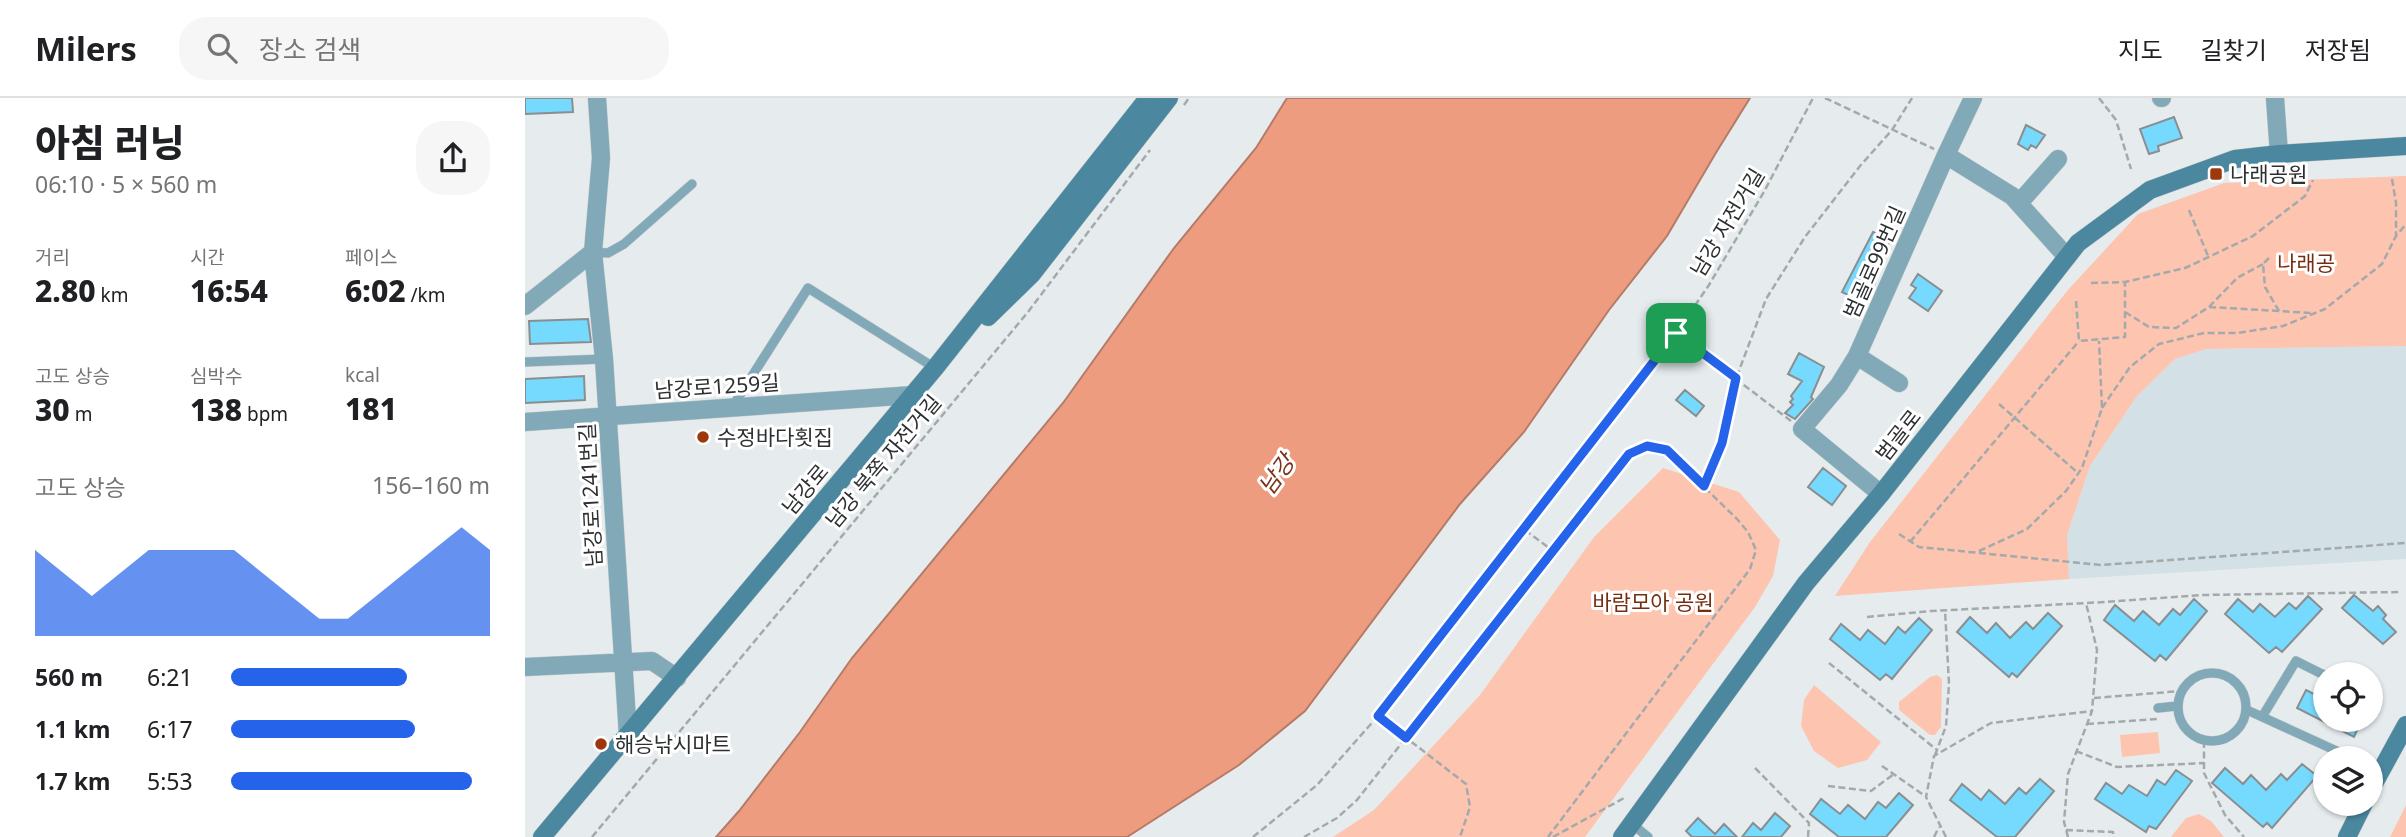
<!DOCTYPE html>
<html lang="ko">
<meta charset="utf-8">
<style>
body{margin:0;font-family:"Noto Sans","Noto Sans KR",sans-serif;background:#f6f6f6;color:#202124;height:100vh;display:flex;flex-direction:column;font-size:26px;white-space:nowrap}
*{box-sizing:border-box;margin:0}
p{font-size:23px;color:#757577}
.icon{flex:none;width:38px;height:38px;fill:none;stroke:currentColor;stroke-width:2;stroke-linecap:round;stroke-linejoin:round}
.map{position:relative;flex:1;overflow:hidden}
.side{display:flex;flex-direction:column;background:#fff;width:525px}
.side>*{flex:none}
.buttons{position:absolute;left:1788px;top:564px;display:grid;gap:14px}
.buttons a{display:grid;place-items:center;width:70px;height:70px;border-radius:50%;background:#fff;box-shadow:0 2px 5px #0004;font-size:35px}
.pin{position:absolute;display:grid;place-items:center;width:60px;height:60px;color:#fff;margin:-30px;border-radius:14px;box-shadow:0 4px 10px #0006}
.round{display:grid;place-items:center;flex:none;width:74px;height:74px;border-radius:28px;background:#f6f6f6}
.headline{display:flex;align-items:center;justify-content:space-between;height:119px;padding:0 35px}
h1{font-size:38px;font-weight:800;line-height:52px}
.metrics{display:grid;grid-template-columns:repeat(3,1fr);gap:10px;height:119px;padding:7px 35px}
.metrics div{display:grid;align-content:center}
.metrics b{font-size:30px;font-weight:800}
.metrics small{font-size:19px;font-weight:400}
.metrics p{font-size:19px}
.chart{height:196px;padding:14px 35px}
.chart p{display:flex;justify-content:space-between}
.chart svg{width:100%;height:126px;margin-top:7px;fill:#2563eb;opacity:.7}
ul{padding:0 35px;list-style:none;font-size:23px}
li{display:grid;grid-template-columns:112px 84px 1fr;align-items:center;height:52px}
li i{height:18px;border-radius:9px;background:#2563eb}
header{display:flex;align-items:center;gap:42px;box-sizing:border-box;height:98px;padding:0 35px;background:#fff;border-bottom:2px solid #e0e0e0}
header strong{font-size:33px}
nav{display:flex;gap:38px;margin-inline-start:auto;font-size:24px}
.search{width:490px;height:63px;background:#f6f6f6;display:flex;align-items:center;gap:18px;box-sizing:border-box;padding:0 24px;border-radius:28px;color:#757577;font-size:26px}
main{display:flex;flex:1;min-height:0}
.map>svg:first-child{display:block}
.built{fill:#d3e0e6}
.green{fill:#fdc4b0}
.water{fill:#ee9c80;stroke:#b47b68;stroke-width:2}
.building{fill:#76d9fe;stroke:#898e91;stroke-width:2}
.lines{fill:none;stroke-linecap:round;stroke-linejoin:round}
.lane-casing{stroke:#c5cacc;stroke-width:10}
.street-casing{stroke:#c5cacc;stroke-width:19}
.secondary-casing{stroke:#c5cacc;stroke-width:19}
.path{stroke:#a4a9ab;stroke-width:2.5;stroke-dasharray:7 3.5;stroke-linecap:butt}
.lane{stroke:#82a9b8;stroke-width:9}
.street{stroke:#82a9b8;stroke-width:18}
.secondary{stroke:#4b889f;stroke-width:18}
.route-casing{stroke:#fff;stroke-width:14}
.route{stroke:#2563eb;stroke-width:9}
.poi-dot{fill:#9d380c;stroke:#fff;stroke-width:2.5}
.labels{text-anchor:middle;dominant-baseline:central;stroke-width:6;stroke-linejoin:round;paint-order:stroke}
.poi-label{font-size:21px;fill:#2d2f30;stroke:#fff;text-anchor:start}
.street-label{font-size:21px;fill:#2d2f30;stroke:#fff}
.park-label{font-size:21px;fill:#752d11;stroke:#fff}
.water-label{font-size:23px;font-style:italic;fill:#7b3217;stroke:#fff}
</style>
<header>
<strong>Milers</strong>
<div class="search"><svg class="icon" aria-label="search" viewBox="0 0 24 24"><circle cx="10" cy="10" r="6"/><path d="M15 15l6 6"/></svg>장소 검색</div>
<nav><a>지도</a><a>길찾기</a><a>저장됨</a></nav>
</header>
<main>
<section class="side">
<div class="headline"><div><h1>아침 러닝</h1><p>06:10 · 5 × 560 m</p></div><a class="round"><svg class="icon" aria-label="share" viewBox="0 0 24 24"><path d="M12 15V3M7 8l5-5 5 5M5 13v7h14v-7"/></svg></a></div>
<div class="metrics">
<div><p>거리</p><b>2.80<small> km</small></b></div>
<div><p>시간</p><b>16:54</b></div>
<div><p>페이스</p><b>6:02<small> /km</small></b></div>
</div>
<div class="metrics">
<div><p>고도 상승</p><b>30<small> m</small></b></div>
<div><p>심박수</p><b>138<small> bpm</small></b></div>
<div><p>kcal</p><b>181</b></div>
</div>
<div class="chart"><p><span>고도 상승</span>156–160 m</p>
<svg viewBox="0 0 160 44" preserveAspectRatio="none"><path d="M0 44V14L10 22L20 30L30 22L40 14L50 14L60 14L70 14L80 22L90 30L100 38L110 38L120 30L130 22L140 14L150 6L160 14V44z"/></svg>
</div>
<ul>
<li><b>560 m</b>6:21<i style="width:68%"></i></li>
<li><b>1.1 km</b>6:17<i style="width:71%"></i></li>
<li><b>1.7 km</b>5:53<i style="width:93%"></i></li>
</ul>
</section>
<div class="map">
<svg width="1881" height="739" viewBox="0 0 1881 739">
<rect width="100%" height="100%" fill="#e6ecee"/>
<path class="built" d="M1881,248v213l-337,20 -2,-44 23,-69 47,-70 38,-37 31,-10z"/>
<path class="green" d="M1881,78v170l-200,3 -31,10 -38,37 -47,70 -23,69 2,44 -234,17 35,-54 197,-251 71,-77 86,-31z
M1138,370l76,24 41,48 -7,36 -18,31 -170,230h-252l41,-27 106,-115 114,-158z
M1412,577l5,4 -1,48 -6,8h-5l-31,-25v-8l31,-25z
M1289,587l67,57 -14,18 -29,8 -24,-17 -13,-25 3,-26z
M1633,634l2,21 -38,4 -2,-22z
M1881,707v32h-16z
M1674,716l12,7 13,16h-53l15,-19z"/>
<path class="water" d="M762,0h463l-33,53 -50,85 -58,74 -85,122 -64,72 -155,207 -66,54 -112,72h-411l23,-26 61,-79 52,-74 211,-255 111,-155 82,-100z"/>
<path class="building" d="M0,0h47l1,14 -48,2z
M1649,19l8,21 -24,8 1,5 -10,3 -9,-25z
M1501,27l19,10 -9,13 -5,-3 -3,5 -10,-6z
M1348,134l17,9 -20,40 5,2 -5,11 -14,-6 -4,9 -10,-5z
M1393,176l24,17 -14,20 -19,-13 7,-10 -5,-3z
M63,221l3,23 -61,2 -1,-23z
M1274,255l25,14 -13,30 2,2 -18,20 -10,-6 8,-8 -3,-3 3,-3 -2,-3 11,-15 -14,-7z
M59,278l1,24 -60,3v-24z
M1160,292l19,16 -8,10 -20,-16z
M1298,370l23,18 -14,19 -24,-18z
M1829,497l19,16 5,-5 8,9 -3,4 13,13 -13,12 -41,-36z
M1783,498l14,13 -40,43 -6,-5 -7,6 -44,-39 13,-15 15,13 7,-8 15,13 14,-14 7,6z
M1669,501l13,12 -41,49 -6,-5 -5,6 -51,-41 11,-15 19,16 9,-10 16,14 14,-16 7,6z
M1523,515l14,13 -45,51 -5,-4 -3,4 -52,-45 13,-15 17,16 9,-10 14,15 16,-16 7,7z
M1394,520l13,12 -40,49 -6,-5 -6,6 -50,-41 11,-15 19,16 8,-10 17,14 13,-17 7,6z
M1781,592l20,10v19h36l-8,18 -57,-29z
M1777,666l15,12 -45,52 -5,-5 -4,4 -51,-44 13,-15 18,16 8,-9 15,15 15,-16 6,6z
M1651,672l16,11 -36,48 -7,-3 -3,6 -51,-33 11,-16 16,11 7,-9 18,11 10,-16 8,5z
M1515,681l14,12 -39,46h-18l-47,-37 12,-16 19,16 8,-10 16,14 14,-16 7,6z
M1374,695l14,12 -27,32h-47l-29,-23 11,-15 19,15 8,-9 17,14 13,-17 8,6z
M1250,715l15,13 -9,11h-39l11,-14 8,7z
M1173,720l17,16 9,-10 13,13h-45l-6,-6z"/>
<g class="lines">
<g class="lane-casing">
<path id="lane" d="M68,154l15,1 16,-9 68,-60
M0,264l79,-3
M208,308l75,-118 127,80
M1653 609a34 34 0 1 1 68 0a34 34 0 1 1-68 0Z
M1633,610l19,-2
M1722,612l105,48
M1737,619l34,-56 30,15
M1107,726l16,13"/>
</g>
<g class="street-casing">
<path id="street" d="M72,0l4,60 -8,94 11,107 24,377
M1636,0h1
M1750,0l4,56
M1421,57l27,-57
M1494,105l39,-44
M0,208l68,-54
M1332,258l42,27
M0,324l388,-27
M1356,396l-79,-65 37,-44 18,-29 89,-201 66,41 55,61
M0,569l127,-6 25,17"/>
</g>
<g class="secondary-casing">
<path id="secondary" d="M463,219l44,-43 137,-176
M1846,691l35,-64
M17,739l393,-469 213,-270
M1097,739l184,-254 75,-89 197,-251 72,-53 85,-31 44,-5 127,-8
M1822,739l17,-34"/>
</g>
<path class="path" d="M1300,0l109,51
M1574,0l17,22 15,49
M659,7l5,-7
M1867,81l4,24v33
M1664,112l19,46
M1744,160l-6,6 2,23 14,24 32,2
M1566,185l34,-1 60,-14 68,-32 52,-40 8,-16
M1551,203l3,40 46,-4v-54
M1684,209l28,-29 26,-14
M1600,214l24,15 27,1 33,-21 70,4
M1152,236l114,87
M1474,306l79,69
M1577,310l28,-41 29,-23 45,-11h33l46,-7 42,-17 57,-45 14,-28 10,-12
M1179,389l18,-44 12,-59 32,-85 39,-62 55,-71 32,-36 20,-32
M1000,432l28,21
M1374,436l20,13 182,18 305,-22
M1385,444l169,-201
M1454,453l48,-22 39,-38 16,-23 20,-60 -3,-67
M1342,519l64,-6 175,-9 96,-7 198,-3
M1304,565l108,87
M1569,600l87,-7
M853,618l88,68 4,23 -10,30
M1562,626l70,-5
M1679,643v32l21,42 19,22
M1551,653l41,16 87,-4
M1410,657l11,-29 3,-42 -4,-74
M1357,668l43,30
M1230,670l54,55 -1,14
M1303,688l43,5 23,-17
M1541,732l47,2v5
M67,739l436,-525 122,-162
M728,739l64,-52 61,-69 296,-380 35,-51 56,-95 48,-92
M779,739l33,-19 20,-18 272,-346 18,-8 19,4 71,69 11,13 8,18 -6,19 -202,268
M1028,739l71,-39
M1409,739l5,-10
M1421,739l-20,-40 8,-41 57,-33 101,-12
M1543,739l-4,-15 4,-48 24,-63 5,-61 -11,-47"/>
<use href="#lane" class="lane"/>
<use href="#street" class="street"/>
<use href="#secondary" class="secondary"/>
</g>
<g class="lines">
<g class="route-casing">
<path id="route" d="M1151,235l60,45 -14,65 -18,43 -37,-36 -20,-4 -18,8 -223,284 -28,-22z"/>
</g>
<use href="#route" class="route"/>
</g>
<g class="poi-dot">
<rect x="1684" y="69" width="14" height="14" rx="3.5"/>
<circle cx="178" cy="339" r="7"/>
<circle cx="76" cy="646" r="7"/>
</g>
<g class="labels">
<g class="poi-label">
<text x="1705" y="76">나래공원</text>
<text x="192" y="339">수정바다횟집</text>
<text x="90" y="646">해승낚시마트</text>
</g>
<g class="street-label">
<text transform="translate(1202 124) rotate(-59)">남강 자전거길</text>
<text transform="translate(1349 164) rotate(-66)">범골로99번길</text>
<text transform="translate(192 288) rotate(-4)">남강로1259길</text>
<text transform="translate(1373 337) rotate(-52)">범골로</text>
<text transform="translate(358 363) rotate(-50)">남강 북쪽 자전거길</text>
<text transform="translate(280 391) rotate(-50)">남강로</text>
<text transform="translate(65 397) rotate(-93)">남강로1241번길</text>
</g>
<g class="park-label">
<text x="1781" y="165">나래공</text>
<text x="1128" y="504">바람모아 공원</text>
</g>
<g class="water-label">
<text transform="translate(751 376) rotate(-54)">남강</text>
</g>
</g>
</svg>
<div class="buttons">
<a><svg class="icon" aria-label="locate" viewBox="0 0 24 24"><circle cx="12" cy="12" r="6"/><path d="M12 2v4M12 18v4M2 12h4M18 12h4"/></svg></a>
<a><svg class="icon" aria-label="layers" viewBox="0 0 24 24"><path d="M12 4l9 5-9 5-9-5zM3 14l9 5 9-5"/></svg></a>
</div>
<div class="pin" style="left:1151px;top:235px;background:#1e9e55"><svg class="icon" aria-label="arrive" viewBox="0 0 24 24"><path d="M6 21V4h12l-3 4 3 4H6"/></svg></div>
</div>
</main>
